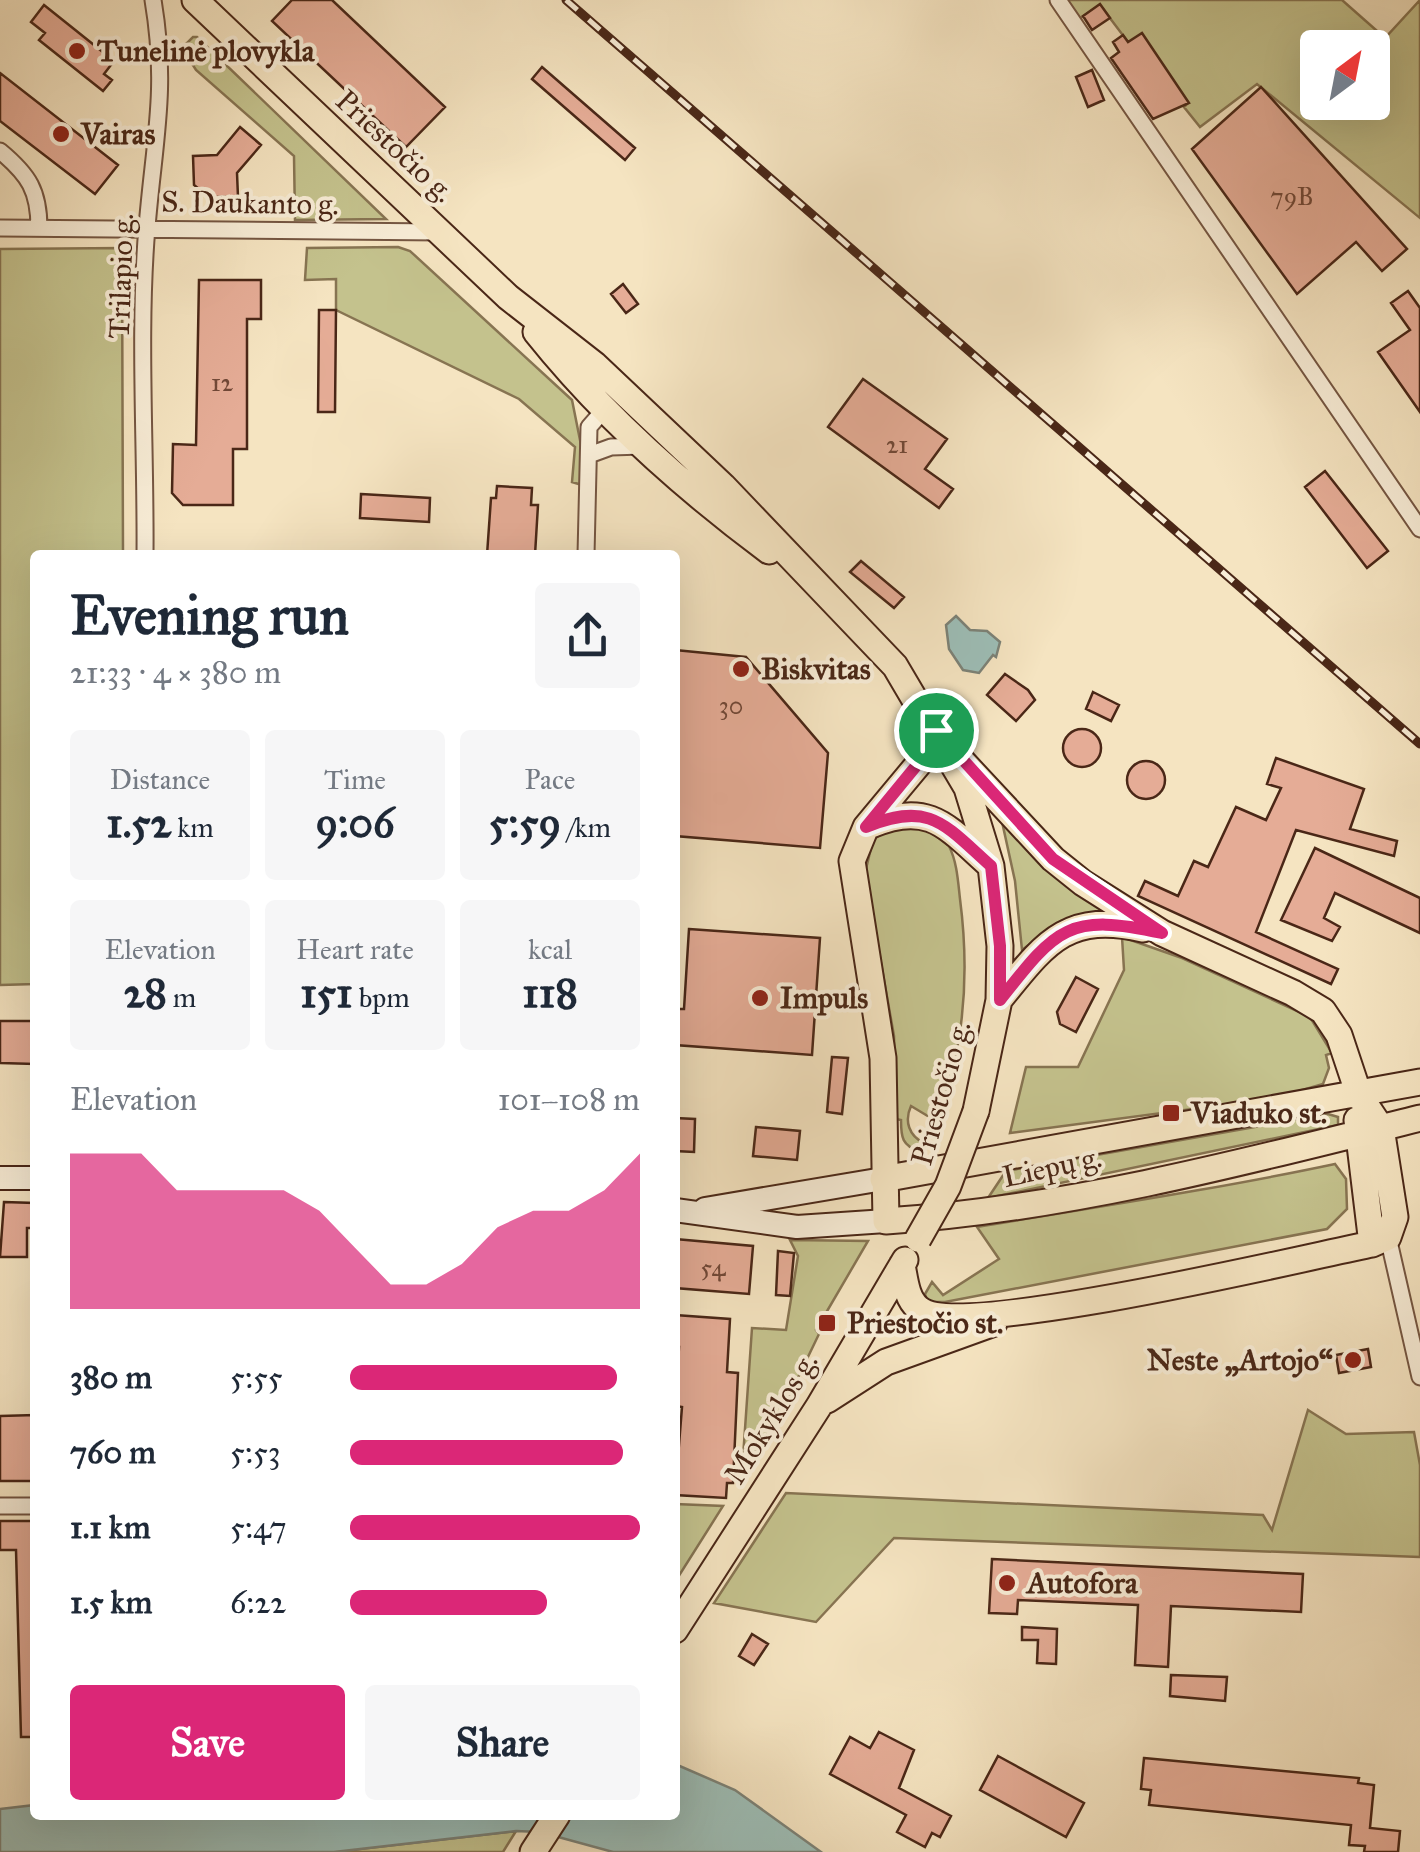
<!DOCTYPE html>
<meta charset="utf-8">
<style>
body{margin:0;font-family:"IM FELL Great Primer",serif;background:#f6f6f7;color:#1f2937;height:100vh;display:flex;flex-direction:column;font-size:38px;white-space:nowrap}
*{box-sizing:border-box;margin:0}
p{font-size:32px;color:#747a83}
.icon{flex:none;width:55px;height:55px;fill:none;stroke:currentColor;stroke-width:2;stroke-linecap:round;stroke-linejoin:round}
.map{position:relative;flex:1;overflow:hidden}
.sheet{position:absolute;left:30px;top:550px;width:650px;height:1270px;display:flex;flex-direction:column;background:#fff;border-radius:10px;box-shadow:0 10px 40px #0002}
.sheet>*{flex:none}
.needle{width:65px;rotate:32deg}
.buttons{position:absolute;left:1300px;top:30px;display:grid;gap:20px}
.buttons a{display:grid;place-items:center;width:90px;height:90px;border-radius:10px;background:#fff;box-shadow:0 10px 40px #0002;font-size:50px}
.pin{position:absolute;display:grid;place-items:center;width:85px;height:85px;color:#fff;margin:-42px;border:5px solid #fff;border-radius:50%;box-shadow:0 2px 10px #0007}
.round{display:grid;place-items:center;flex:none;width:105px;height:105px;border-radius:10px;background:#f6f6f7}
.summary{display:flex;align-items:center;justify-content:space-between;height:170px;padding:0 40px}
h1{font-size:55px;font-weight:700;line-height:75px}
.figures{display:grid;grid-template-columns:repeat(3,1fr);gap:15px;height:170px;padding:10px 40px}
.figures div{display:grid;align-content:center;border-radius:10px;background:#f6f6f7;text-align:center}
.figures b{font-size:42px;font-weight:700}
.figures small{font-size:28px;font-weight:400}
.figures p{font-size:28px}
.chart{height:280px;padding:20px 40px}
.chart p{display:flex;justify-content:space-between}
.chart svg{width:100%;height:180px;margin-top:10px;fill:#db2777;opacity:.7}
.cta{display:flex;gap:20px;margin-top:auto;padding:20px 40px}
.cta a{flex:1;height:115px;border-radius:10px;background:#db2777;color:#fff;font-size:40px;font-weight:700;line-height:115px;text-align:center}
.cta a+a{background:#f6f6f7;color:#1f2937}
ul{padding:0 40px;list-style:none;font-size:32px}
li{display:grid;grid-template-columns:160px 120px 1fr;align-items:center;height:75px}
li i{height:25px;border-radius:12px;background:#db2777}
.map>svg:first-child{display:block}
.green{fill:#c4c28d;stroke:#877452;stroke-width:2.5;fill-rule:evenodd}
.water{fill:#9dbeb7;stroke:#7c8277;stroke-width:2.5}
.building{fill:#e5ac96;stroke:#4a2717;stroke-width:2.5}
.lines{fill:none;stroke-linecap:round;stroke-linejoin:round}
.minor-casing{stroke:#755642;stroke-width:19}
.secondary-casing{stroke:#4a2717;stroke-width:26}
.primary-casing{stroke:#4a2717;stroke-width:29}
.minor{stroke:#f8edd7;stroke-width:15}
.secondary{stroke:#f8edd7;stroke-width:22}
.primary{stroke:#f5e4c1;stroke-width:25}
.rail-casing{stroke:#4a2717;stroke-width:9}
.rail{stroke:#f8edd7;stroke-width:5;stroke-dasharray:15;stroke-linecap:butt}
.primary-bridge-casing{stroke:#4a2717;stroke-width:29;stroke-linecap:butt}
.primary-bridge{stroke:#f5e4c1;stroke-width:25}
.route-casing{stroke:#fff;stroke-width:20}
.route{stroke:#db2777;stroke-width:12}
.poi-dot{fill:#8f2418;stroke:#f8edd7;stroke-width:4}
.labels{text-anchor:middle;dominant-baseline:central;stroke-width:8;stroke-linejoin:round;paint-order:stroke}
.number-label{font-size:25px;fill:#714837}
.poi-label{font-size:30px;font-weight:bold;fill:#4a2717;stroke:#f8edd7;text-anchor:start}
.street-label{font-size:30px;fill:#4a2717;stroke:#f8edd7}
</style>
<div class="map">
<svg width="1420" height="1852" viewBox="0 0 1420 1852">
<rect width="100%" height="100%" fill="#f5e4c1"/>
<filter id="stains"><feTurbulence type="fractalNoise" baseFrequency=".002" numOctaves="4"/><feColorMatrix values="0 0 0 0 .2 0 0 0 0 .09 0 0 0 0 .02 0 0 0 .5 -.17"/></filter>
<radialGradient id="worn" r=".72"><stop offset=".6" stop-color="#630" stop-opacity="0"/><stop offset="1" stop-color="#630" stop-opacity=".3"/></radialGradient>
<path class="green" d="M1065,0h277l43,38 35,-38v218l-163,-134 -57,43 -16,-20 4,-4 -60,-61 -28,-37 -21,14zM1318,48h54v54h-54z
M193,37h4l189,182 -91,1 -1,-64 -98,-86 -14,-22z
M398,247l12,4 162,149 11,55 -1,30 -10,-3 3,-35 -56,-48 -183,-89v-31l-31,1 2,-32z
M122,248l1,307h-88v429l-35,1v-736z
M999,808l104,102 -1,2 -41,9 -39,29 -7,-69z
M894,825l34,5 21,16c8,16 9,35 11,53 10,77 5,150 -24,222l-25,-15c-7,15 -2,30 13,37l-4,9c-18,-7 -19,-14 -19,-32l-5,-1 -2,-83 -29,-163 8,-33z
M1122,937l60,21 128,59 22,36 -6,2 3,13 -6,16 -48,14 -265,35 16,-66h52l46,-97z
M1328,1114l10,3v8l-350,73 18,-27z
M1335,1164l11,15 1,30 -20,20 -382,73h-18l-2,-8 7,-12 11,13 56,-36 -22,-32c119,-20 240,-38 358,-63z
M790,1240l78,1 -52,89 3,4 -37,77 -40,61 10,-144 34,2 12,-74z
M1308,1410l38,24 68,-2 6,33v92l-526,-19 -78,84 -102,-19 72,-110 477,22 9,15z
M675,1504l48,2 -48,76z
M516,1831l-13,21h-169z"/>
<path class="water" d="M956,616l14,14 17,1 13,11 -4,15 -3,-2 -14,18 -16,-3 -14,-21 -3,-24z
M675,1764l60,26 86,62h-208l-73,-20 -24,-1 -182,21h-334v-43l35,-4v10h640z"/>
<path class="building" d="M292,0h40l113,107 -39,40 -134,-126z
M1100,4l10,14 -18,12 -9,-14z
M44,5l70,56 -10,13 8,6 -9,11 -64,-51 6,-7 -14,-11z
M1142,33l47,70 -36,16 -42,-61 8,-6 -6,-10 10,-7 5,7z
M542,67l93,81 -10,12 -93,-81z
M1092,70l12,30 -16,7 -12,-30z
M0,73l118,92 -23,29 -95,-73z
M1261,87l146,162 -25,22 -26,-29 -59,52 -105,-145z
M240,127l21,18 -24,28 1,24h-29l-15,-12 -1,-29 24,-1z
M199,280h62v39h-14v130h-14v56h-50l-11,-12 1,-49 23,1z
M623,284l15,20 -12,9 -15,-19z
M1408,291l12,17v104l-42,-60 32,-22 -19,-27z
M319,310h17l-1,102h-17z
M863,379l84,60 -22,30 28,20 -14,19 -111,-81z
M1325,471l63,80 -21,17 -62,-81z
M497,486l35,2 -1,17h7l-3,50h-48l4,-57h5z
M361,494l69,4 -1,24 -69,-4z
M861,561l43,36 -10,11 -44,-36z
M675,650l71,7 82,96 -8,95 -145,-12z
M1005,674l23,16 7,10 -19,21 -29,-26z
M1093,692l26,13 -8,16 -25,-12z
M1063 748a19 19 0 1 1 38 0a19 19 0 1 1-38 0Z
M1276,758l88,31 -14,40 47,12 -3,15 -98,-26 -40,102 82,37 -7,15 -193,-88 7,-15 33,15 16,-35 14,6 28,-60 30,13 15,-32 -14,-4z
M1127 780a19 19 0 1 1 38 0a19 19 0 1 1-38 0Z
M1315,848l105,50v35l-85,-40 -11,25 16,9 -8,14 -51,-21z
M689,929l131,9 -8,117 -137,-10v-36h9z
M1076,977l22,12 -22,43 -16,-8 -3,-12z
M0,1021h35v43l-35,-1z
M832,1057l16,1 -6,56 -15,-2z
M675,1118l20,1 -1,33 -19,-1z
M756,1127l44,4 -3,29 -44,-4z
M4,1202l31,1v25h-8v29h-27z
M675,1239l78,7 -4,48 -74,-6z
M778,1251l16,2 -4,43 -14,-1z
M675,1315l55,4 -3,53 11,1 -5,110h-6l-1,15 -51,-3 7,-88 -6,-1 3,-59h-4z
M1368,1349l3,18 -32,6 -3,-18z
M35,1415v66h-35v-65z
M0,1521h35v216h-14l-5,-187h-16z
M992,1559l311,15 -2,38 -130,-6 -3,61 -33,-2 3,-60 -120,-5 -1,14 -28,-1z
M1022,1627l35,2 -1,35 -19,-1 1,-23h-16z
M752,1634l16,10 -14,21 -15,-9z
M1171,1675l56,2 -2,24 -55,-5z
M879,1732l35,18 -15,38 52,28 -11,21 -8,-4 -7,14 -28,-15 9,-17 -76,-41 20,-37 20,11z
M998,1756l86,47 -18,34 -86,-47z
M1144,1758l215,20 -1,5 16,2 -4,43 30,3 -2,21h-34l1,-6 -16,-1 2,-20 -202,-20 2,-15 -10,-1z"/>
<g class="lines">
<g class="minor-casing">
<path id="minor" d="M1058,0l362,529
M0,151c29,24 39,40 39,77
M0,228l440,4
M589,455l22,-8 31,-1
M145,555c1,-106 -7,-224 2,-328 7,-86 21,-138 6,-227
M586,555l3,-128 15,-17
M1388,1237l32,140
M0,1506h35"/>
</g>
<g class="secondary-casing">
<path id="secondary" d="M0,1178h35
M705,1209l178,-30
M675,1210l122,17 89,-6"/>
</g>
<g class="primary-casing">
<path id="primary" d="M195,0l313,297 87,68 128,121 172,180 72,122 24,78 9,80 -1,54 -23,111
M536,332c67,84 147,155 233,219
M936,730l-15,31 -55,66 -14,34 31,197 3,163c175,-11 364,-60 534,-103
M871,825c59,-25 77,3 120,41
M999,1000c45,-55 66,-89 144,-71
M1357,1120l15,124
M883,1179l537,-97
M902,1265c3,14 4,33 16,43 38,34 388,-51 454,-64l16,-7 7,-20 -14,-89 -22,-33 -20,-60 -16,-24 -30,-18 -131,-60 -79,-50 -30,-24 -94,-101
M827,1400l59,-38 108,-39
M675,1630l144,-224 86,-146
M533,1852l24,-37"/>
</g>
<use href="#minor" class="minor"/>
<use href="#secondary" class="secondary"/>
<use href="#primary" class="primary"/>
<g class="rail-casing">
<path id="rail" d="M566,0l854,744"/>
</g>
<use href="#rail" class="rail"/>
<g class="primary-bridge-casing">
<path id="primary-bridge" d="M918,1239l30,-53 28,-75"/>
</g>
<use href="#primary-bridge" class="primary-bridge"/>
</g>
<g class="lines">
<g class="route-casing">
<path id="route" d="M936,730l117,129 109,74c-94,-21 -106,-4 -162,67v-54l-9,-80c-46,-41 -61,-66 -125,-39l55,-67z"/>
</g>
<use href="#route" class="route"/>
</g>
<g class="poi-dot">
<circle cx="77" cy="51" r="10"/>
<circle cx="61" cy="134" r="10"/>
<circle cx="741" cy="669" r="10"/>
<circle cx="760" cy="998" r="10"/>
<rect x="1161" y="1103" width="20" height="20" rx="5"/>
<rect x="817" y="1313" width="20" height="20" rx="5"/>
<circle cx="1353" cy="1360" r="10"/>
<circle cx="1007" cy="1583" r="10"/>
</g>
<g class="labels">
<g class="number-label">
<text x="1292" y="196">79B</text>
<text x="222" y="382">12</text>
<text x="897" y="444">21</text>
<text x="731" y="705">30</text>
<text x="713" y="1267">54</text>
</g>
<g class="poi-label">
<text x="97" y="51">Tunelinė plovykla</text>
<text x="81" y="134">Vairas</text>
<text x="761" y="669">Biskvitas</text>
<text x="780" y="998">Impuls</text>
<text x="1191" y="1113">Viaduko st.</text>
<text x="847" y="1323">Priestočio st.</text>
<text x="1333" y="1360" text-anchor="end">Neste „Artojo“</text>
<text x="1027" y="1583">Autofora</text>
</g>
<g class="street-label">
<text transform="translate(395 146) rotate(43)">Priestočio g.</text>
<text transform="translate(250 203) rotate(1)">S. Daukanto g.</text>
<text transform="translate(121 276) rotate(-88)">Trilapio g.</text>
<text transform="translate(941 1093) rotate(-74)">Priestočio g.</text>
<text transform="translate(1052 1167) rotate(-12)">Liepų g.</text>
<text transform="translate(771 1418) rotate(-58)">Mokyklos g.</text>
</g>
</g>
<rect width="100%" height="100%" filter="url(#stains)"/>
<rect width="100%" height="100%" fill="url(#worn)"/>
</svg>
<div class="buttons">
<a><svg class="needle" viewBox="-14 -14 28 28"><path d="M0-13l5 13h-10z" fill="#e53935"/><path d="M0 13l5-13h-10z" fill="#747a83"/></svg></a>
</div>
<div class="pin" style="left:936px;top:730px;background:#1e9e55"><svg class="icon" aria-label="arrive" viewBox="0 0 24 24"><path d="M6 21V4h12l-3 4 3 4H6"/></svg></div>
<section class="sheet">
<div class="summary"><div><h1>Evening run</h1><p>21:33 · 4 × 380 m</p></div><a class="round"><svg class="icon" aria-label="share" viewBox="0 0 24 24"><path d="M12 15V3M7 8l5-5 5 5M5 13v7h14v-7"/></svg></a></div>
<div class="figures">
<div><p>Distance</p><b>1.52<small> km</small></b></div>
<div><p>Time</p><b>9:06</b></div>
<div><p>Pace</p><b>5:59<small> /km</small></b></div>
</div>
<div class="figures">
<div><p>Elevation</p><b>28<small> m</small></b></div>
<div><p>Heart rate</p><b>151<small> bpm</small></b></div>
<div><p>kcal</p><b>118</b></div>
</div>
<div class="chart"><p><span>Elevation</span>101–108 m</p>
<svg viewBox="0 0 160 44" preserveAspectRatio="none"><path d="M0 44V6L10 6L20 6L30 15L40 15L50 15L60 15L70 20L80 29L90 38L100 38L110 33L120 24L130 20L140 20L150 15L160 6V44z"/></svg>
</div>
<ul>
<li><b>380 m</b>5:55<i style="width:92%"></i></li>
<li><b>760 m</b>5:53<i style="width:94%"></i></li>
<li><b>1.1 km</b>5:47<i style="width:100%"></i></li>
<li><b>1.5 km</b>6:22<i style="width:68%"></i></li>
</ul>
<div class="cta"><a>Save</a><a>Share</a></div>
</section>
</div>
